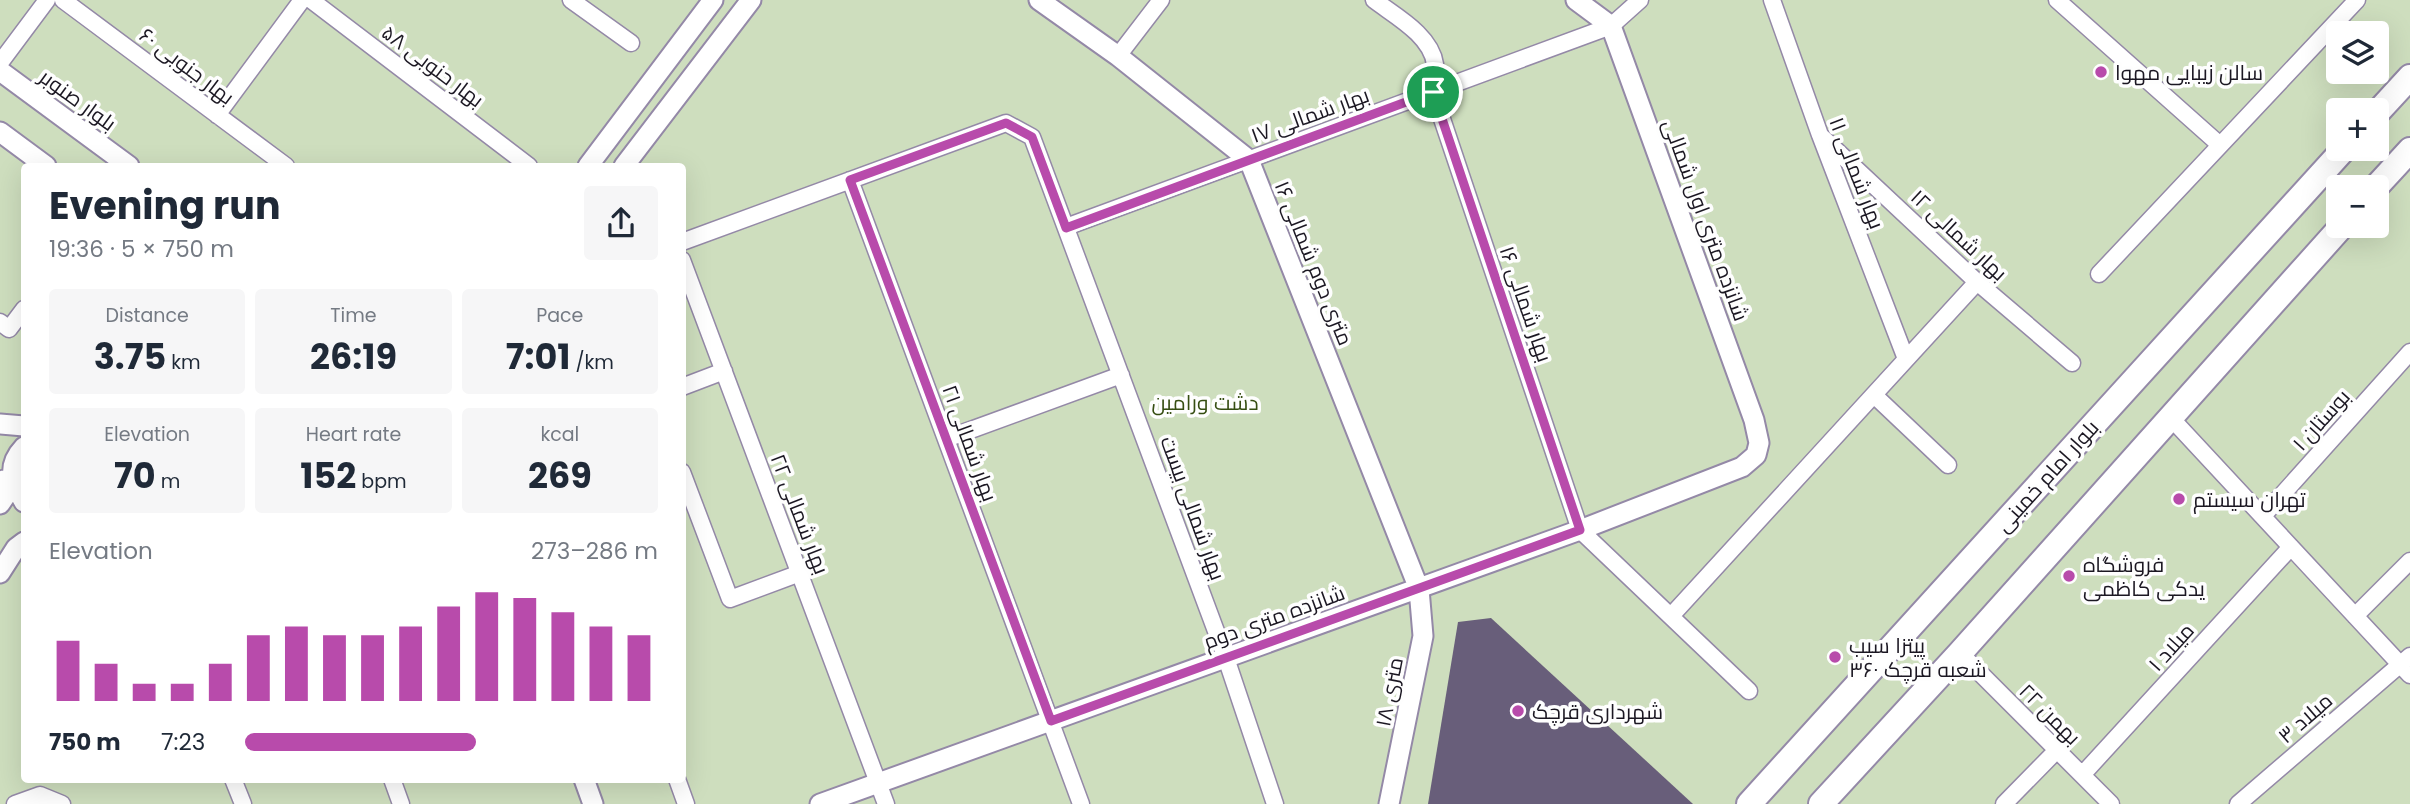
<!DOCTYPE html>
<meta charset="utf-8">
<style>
body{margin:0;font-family:Poppins,Cairo,sans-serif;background:#f6f6f7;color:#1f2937;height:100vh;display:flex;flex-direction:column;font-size:26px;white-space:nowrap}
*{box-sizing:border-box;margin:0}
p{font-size:23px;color:#747a83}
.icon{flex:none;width:38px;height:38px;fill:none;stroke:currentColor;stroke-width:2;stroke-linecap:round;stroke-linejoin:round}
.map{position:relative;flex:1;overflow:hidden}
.drawer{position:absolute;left:21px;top:163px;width:665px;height:620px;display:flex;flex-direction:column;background:#fff;border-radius:7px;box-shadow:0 7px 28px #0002}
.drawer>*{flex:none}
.controls{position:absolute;left:2326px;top:21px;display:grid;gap:14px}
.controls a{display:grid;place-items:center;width:63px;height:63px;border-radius:7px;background:#fff;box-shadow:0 7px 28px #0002;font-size:35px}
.pin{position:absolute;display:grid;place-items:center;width:60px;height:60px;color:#fff;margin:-30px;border:4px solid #fff;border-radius:50%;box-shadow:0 2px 7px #0007}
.round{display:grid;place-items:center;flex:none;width:74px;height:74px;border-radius:7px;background:#f6f6f7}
.overview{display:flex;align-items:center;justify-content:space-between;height:119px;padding:0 28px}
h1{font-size:38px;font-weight:700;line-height:52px}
.stats{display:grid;grid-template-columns:repeat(3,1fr);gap:10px;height:119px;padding:7px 28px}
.stats div{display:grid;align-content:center;border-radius:7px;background:#f6f6f7;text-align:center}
.stats b{font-size:35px;font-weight:700}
.stats small{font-size:19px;font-weight:400}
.stats p{font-size:19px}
.chart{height:196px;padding:14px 28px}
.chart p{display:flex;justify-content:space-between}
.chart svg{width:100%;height:126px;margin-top:7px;stroke:#b84bab;stroke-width:6}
ul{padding:0 28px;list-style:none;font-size:23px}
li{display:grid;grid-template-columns:112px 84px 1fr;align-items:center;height:52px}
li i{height:18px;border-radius:9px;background:#b84bab}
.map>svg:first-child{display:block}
.green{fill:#cedebe;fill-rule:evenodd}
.building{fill:#685e7a}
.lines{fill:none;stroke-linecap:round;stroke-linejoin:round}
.minor-casing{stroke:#9489a7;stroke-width:19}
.tertiary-casing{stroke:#9489a7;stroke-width:23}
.primary-casing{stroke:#9489a7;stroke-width:28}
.minor{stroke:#fff;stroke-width:16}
.tertiary{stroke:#fff;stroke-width:19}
.primary{stroke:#fff;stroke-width:24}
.route-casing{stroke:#fff;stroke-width:14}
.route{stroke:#b84bab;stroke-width:9}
.poi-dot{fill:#b84bab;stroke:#fefefe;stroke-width:2.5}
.labels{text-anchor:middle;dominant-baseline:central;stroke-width:7;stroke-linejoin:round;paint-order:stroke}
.street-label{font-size:21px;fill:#1b1722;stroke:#fefefe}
.poi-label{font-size:21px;fill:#1b1722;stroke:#fefefe;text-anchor:start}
.park-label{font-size:21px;fill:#364e12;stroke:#fefefe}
</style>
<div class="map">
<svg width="2410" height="804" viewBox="0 0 2410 804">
<rect width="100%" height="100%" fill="#f2eefb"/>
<path class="green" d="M0,0h2410v804h-2410zM2338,33h38v39h-38zM2338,110h38v39h-38zM24,166h658v613h-658zM2338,187h38v39h-38z"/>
<path class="building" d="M1491,618l202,186h-265l30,-182z"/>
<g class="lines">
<g class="minor-casing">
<path id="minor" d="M63,0l223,166
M311,0l218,166
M571,0l60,43
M1374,0c21,16 57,35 61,64 1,9 -2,19 -2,28l147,438 169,161
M1772,0l48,135 86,224
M2057,0l163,145
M1118,56l43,-56
M0,63l47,-63
M217,115l85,-115
M1822,137l155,145 95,81
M850,180l231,624
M1066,227l545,-201 29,-26
M682,242l324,-119 26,14 194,521 49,146
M682,260l204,544
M2099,274l258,-274
M0,322l9,7 15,-20
M682,387l42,-16
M1874,395l74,70
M2171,418l239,257
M946,439l175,-64
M682,472l48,127 70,-26
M2263,516l147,-164
M1671,616l306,-334
M2355,616l55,-55
M1960,653l151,151
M2082,775l209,-228
M233,779l10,25
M392,779l9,25
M677,779l9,25
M15,804l25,-9 22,9
M2004,804l53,-54
M2238,804l172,-148"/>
</g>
<g class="tertiary-casing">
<path id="tertiary" d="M1039,0l79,56 131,104 170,429 4,47 -34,168
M0,71l129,95
M0,132l46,34
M588,166l125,-166
M624,166l127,-166
M0,424l24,2
M24,447c-18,19 -12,35 0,55
M0,504l13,-19 -9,-5
M0,573l16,-25 8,-6
M584,779l9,25
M820,804l760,-274 162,-63 14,-12 3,-12 -5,-23 -143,-394 -35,-26"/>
</g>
<g class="primary-casing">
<path id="primary" d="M2376,114l34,-37
M2376,187l34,-37
M1749,804l595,-655
M1821,804l139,-151 382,-427"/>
</g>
<use href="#minor" class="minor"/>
<use href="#tertiary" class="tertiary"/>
<use href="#primary" class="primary"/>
</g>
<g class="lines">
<g class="route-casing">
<path id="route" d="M1433,92l147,438 -529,191 -201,-541 156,-57 26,14 34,91z"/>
</g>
<use href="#route" class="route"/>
</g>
<g class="poi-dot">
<circle cx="2101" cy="72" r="7"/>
<circle cx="2179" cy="499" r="7"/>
<circle cx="2069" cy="576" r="7"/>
<circle cx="1835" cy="657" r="7"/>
<circle cx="1518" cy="711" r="7"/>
</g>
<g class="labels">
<g class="street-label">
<text transform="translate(187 66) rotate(37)">بهار جنوبی ۶۰</text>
<text transform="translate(433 66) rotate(37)">بهار حنوبی ۵۸</text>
<text transform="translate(78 100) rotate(36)">بلوار صنوبر</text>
<text transform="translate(1310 115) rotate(-20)">بهار شمالی ۱۷</text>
<text transform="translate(1857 173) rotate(69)">بهار شمالی ۱۱</text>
<text transform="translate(1706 220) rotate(70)">شانزده متری اول شمالی</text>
<text transform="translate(1959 235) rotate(43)">بهار شمالی ۱۲</text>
<text transform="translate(1314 263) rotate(68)">۱۶ متری دوم شمالی</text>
<text transform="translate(1526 304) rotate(71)">بهار شمالی ۱۶</text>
<text transform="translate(2321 420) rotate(-48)">بوستان ۱</text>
<text transform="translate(970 443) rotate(70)">بهار شمالی ۲۱</text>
<text transform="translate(2047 476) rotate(-48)">بلوار امام خمینی</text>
<text transform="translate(1193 508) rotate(70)">بهار شمالی بیست</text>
<text transform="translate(800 514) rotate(69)">بهار شمالی ۲۲</text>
<text transform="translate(1274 617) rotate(-20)">شانزده متری دوم</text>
<text transform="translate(2171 647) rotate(-48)">میلاد ۱</text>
<text transform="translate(1389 692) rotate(-79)">۱۸ متری</text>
<text transform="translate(2050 714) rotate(45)">۲۲ بهمن</text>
<text transform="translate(2305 718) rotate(-41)">میلاد ۳</text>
</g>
<g class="poi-label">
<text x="2115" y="72">سالن زیبایی مهوا</text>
<text x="2193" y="499">تهران سیستم</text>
<text x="2083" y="564">فروشگاه<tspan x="2083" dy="24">یدکی کاظمی</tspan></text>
<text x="1849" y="645">پیتزا سیب<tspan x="1849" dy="24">۳۶۰ شعبه قرچک</tspan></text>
<text x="1532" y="711">شهرداری قرچک</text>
</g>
<g class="park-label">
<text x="1205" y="402">دشت ورامین</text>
</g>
</g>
</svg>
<div class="controls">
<a><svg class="icon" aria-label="layers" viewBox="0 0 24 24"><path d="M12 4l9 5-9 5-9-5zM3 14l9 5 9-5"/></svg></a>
<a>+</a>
<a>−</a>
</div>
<div class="pin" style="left:1433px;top:92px;background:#1e9e55"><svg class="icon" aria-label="arrive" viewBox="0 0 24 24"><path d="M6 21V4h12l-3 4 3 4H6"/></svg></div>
<section class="drawer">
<div class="overview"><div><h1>Evening run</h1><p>19:36 · 5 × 750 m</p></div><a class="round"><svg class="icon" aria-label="share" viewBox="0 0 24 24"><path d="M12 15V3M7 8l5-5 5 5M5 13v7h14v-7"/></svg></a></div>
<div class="stats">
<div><p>Distance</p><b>3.75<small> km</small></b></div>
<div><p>Time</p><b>26:19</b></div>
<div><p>Pace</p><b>7:01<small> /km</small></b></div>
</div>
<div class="stats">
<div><p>Elevation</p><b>70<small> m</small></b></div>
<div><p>Heart rate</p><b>152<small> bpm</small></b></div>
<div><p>kcal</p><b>269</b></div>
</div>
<div class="chart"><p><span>Elevation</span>273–286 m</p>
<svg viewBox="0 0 160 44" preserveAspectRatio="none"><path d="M5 44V23M15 44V31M25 44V38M35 44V38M45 44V31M55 44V21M65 44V18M75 44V21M85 44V21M95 44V18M105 44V11M115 44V6M125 44V8M135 44V13M145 44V18M155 44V21"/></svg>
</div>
<ul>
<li><b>750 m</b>7:23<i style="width:56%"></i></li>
</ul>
</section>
</div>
